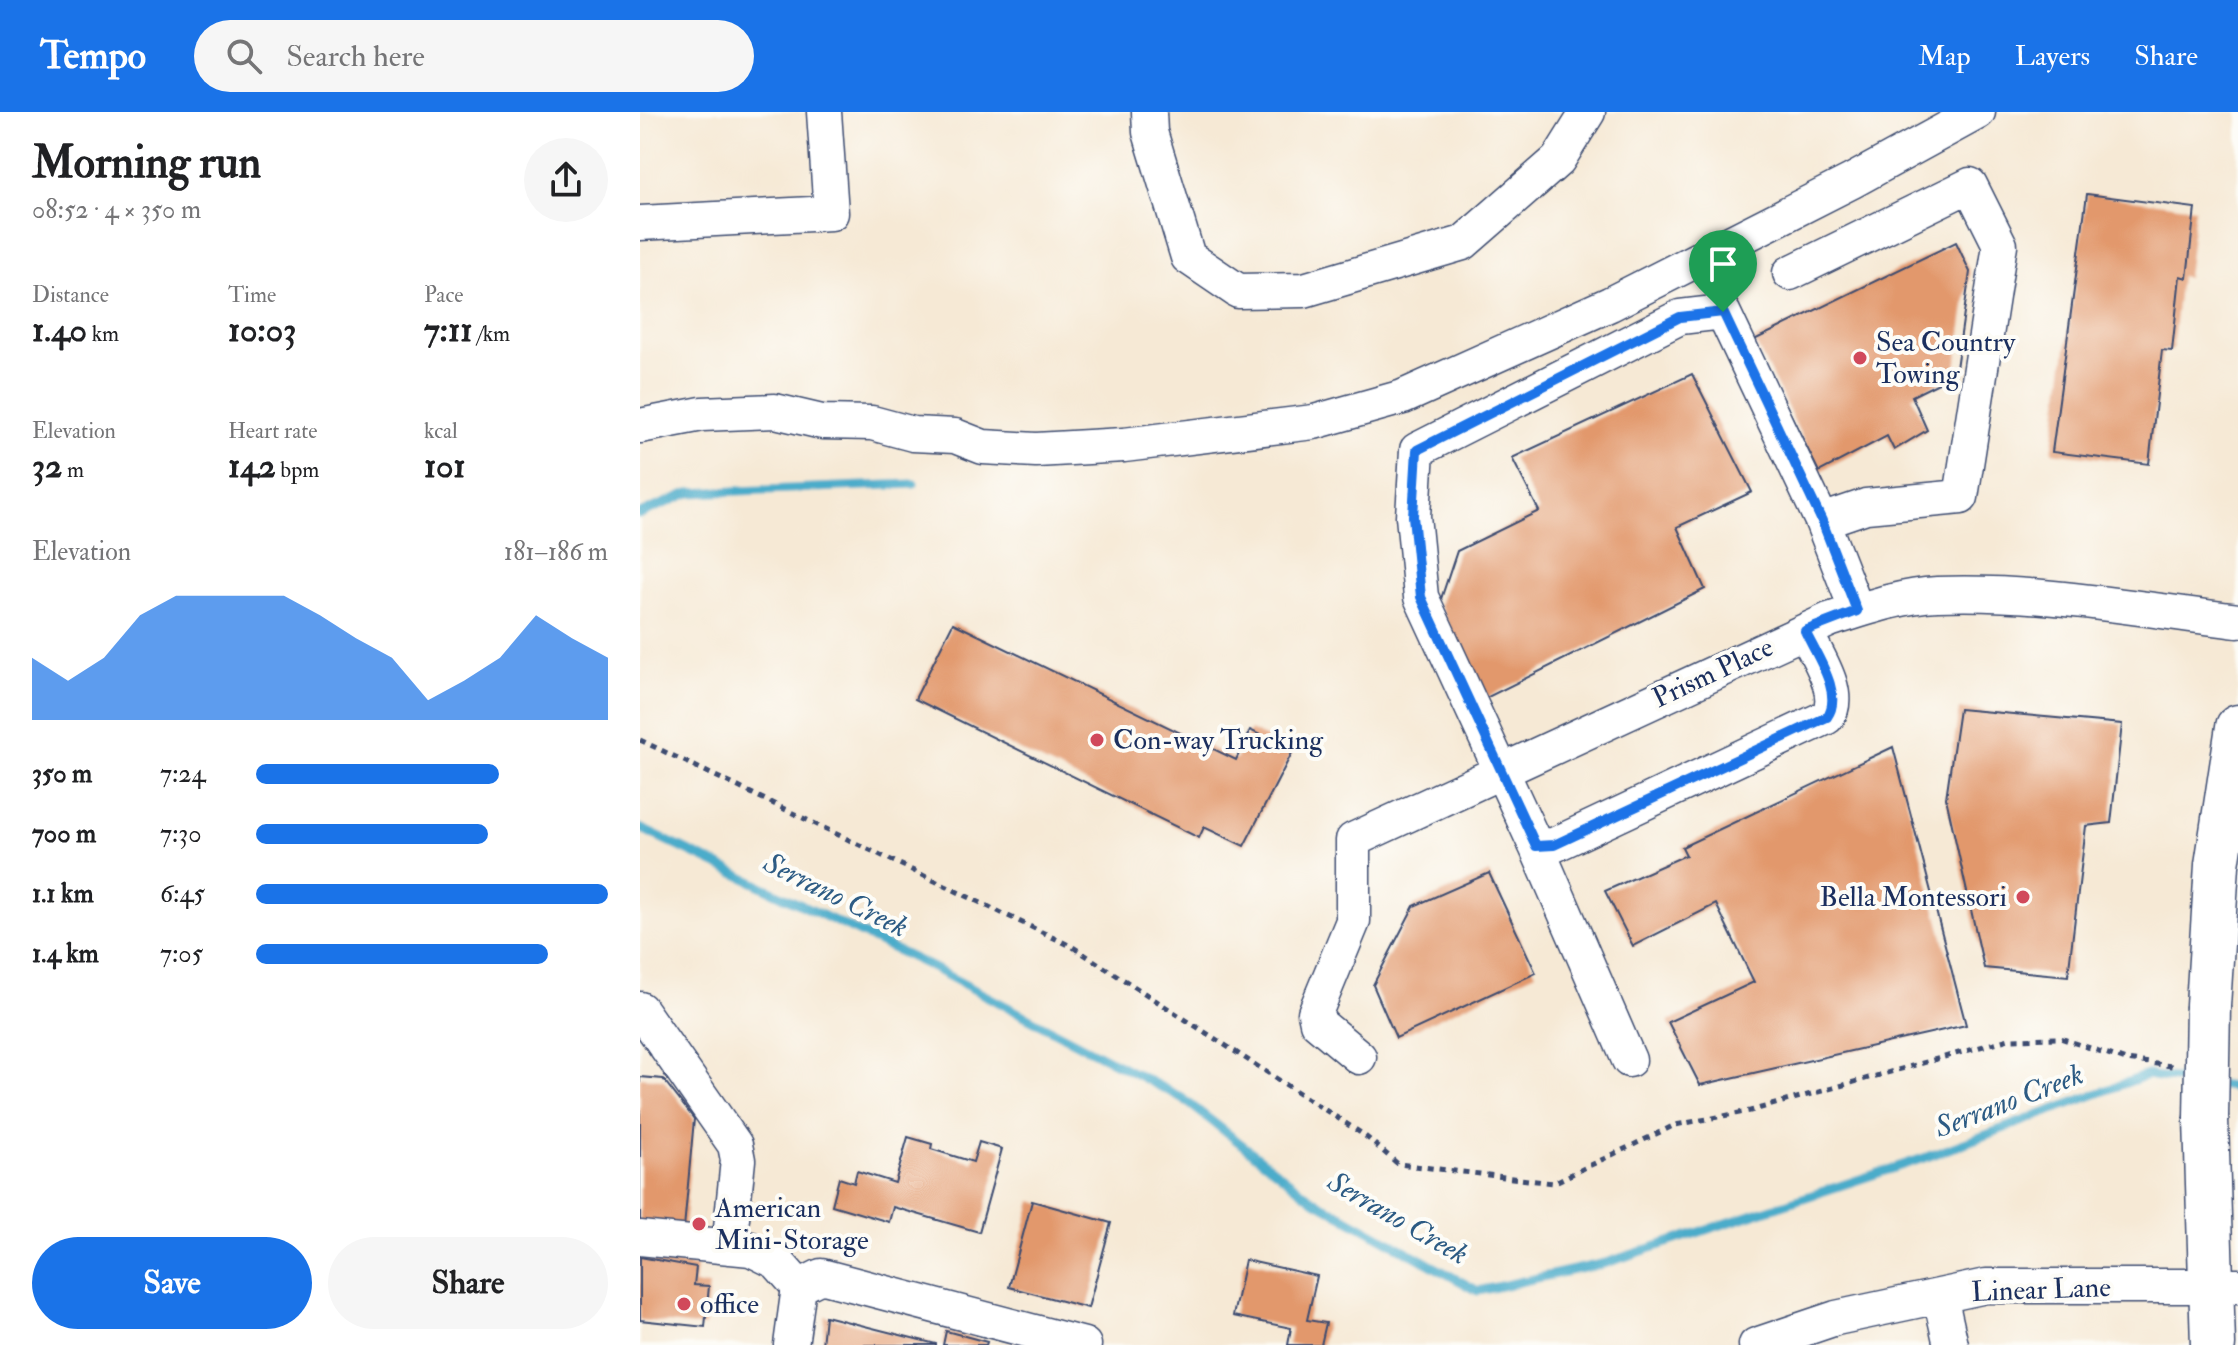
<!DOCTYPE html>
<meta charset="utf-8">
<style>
body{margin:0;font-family:"IM FELL Double Pica",serif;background:#f6f6f6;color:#202124;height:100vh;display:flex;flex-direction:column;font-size:30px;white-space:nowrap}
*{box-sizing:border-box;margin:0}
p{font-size:26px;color:#757577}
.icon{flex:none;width:44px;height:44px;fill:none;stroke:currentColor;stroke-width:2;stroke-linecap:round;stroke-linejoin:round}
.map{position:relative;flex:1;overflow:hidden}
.sheet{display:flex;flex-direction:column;background:#fff;width:640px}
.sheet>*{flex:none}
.pin{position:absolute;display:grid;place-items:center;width:68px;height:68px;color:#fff;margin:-82px -34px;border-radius:50% 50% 50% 0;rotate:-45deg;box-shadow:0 0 8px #0007}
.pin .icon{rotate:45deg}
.round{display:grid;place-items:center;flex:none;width:84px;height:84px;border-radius:42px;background:#f6f6f6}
.headline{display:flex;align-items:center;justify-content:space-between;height:136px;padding:0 32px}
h1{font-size:44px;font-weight:800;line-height:60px}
.stats{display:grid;grid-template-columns:repeat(3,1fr);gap:12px;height:136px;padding:8px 32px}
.stats div{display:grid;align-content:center}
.stats b{font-size:34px;font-weight:800}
.stats small{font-size:22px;font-weight:400}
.stats p{font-size:22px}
.chart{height:224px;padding:16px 32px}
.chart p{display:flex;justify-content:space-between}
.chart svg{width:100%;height:144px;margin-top:8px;fill:#1a73e8;opacity:.7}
.button{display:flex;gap:16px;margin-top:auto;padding:16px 32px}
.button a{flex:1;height:92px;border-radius:48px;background:#1a73e8;color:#fff;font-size:32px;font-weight:800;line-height:92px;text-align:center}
.button a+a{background:#f6f6f6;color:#202124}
ul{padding:0 32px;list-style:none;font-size:26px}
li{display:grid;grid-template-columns:128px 96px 1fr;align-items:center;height:60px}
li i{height:20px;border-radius:10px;background:#1a73e8}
header{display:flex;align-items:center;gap:48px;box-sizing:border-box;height:112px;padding:0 40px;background:#1a73e8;color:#fff}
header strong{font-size:38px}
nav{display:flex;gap:44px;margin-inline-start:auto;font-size:28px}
.search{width:560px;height:72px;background:#f6f6f6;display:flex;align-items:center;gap:20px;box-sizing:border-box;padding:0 28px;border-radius:44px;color:#757577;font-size:30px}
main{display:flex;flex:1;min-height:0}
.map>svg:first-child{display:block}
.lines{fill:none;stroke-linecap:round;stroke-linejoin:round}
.stream{stroke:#4bacca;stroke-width:9}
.building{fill:#e2986c}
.minor-casing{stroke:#3c4b70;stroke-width:37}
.major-casing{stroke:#3c4b70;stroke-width:47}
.path{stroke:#3c4b70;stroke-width:5;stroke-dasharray:6 6;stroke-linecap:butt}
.minor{stroke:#fff;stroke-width:34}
.major{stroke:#fff;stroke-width:44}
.major-bridge-casing{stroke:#3c4b70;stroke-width:47;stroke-linecap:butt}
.major-bridge{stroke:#fff;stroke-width:44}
.route-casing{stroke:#fff;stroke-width:16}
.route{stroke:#1a73e8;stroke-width:10}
.poi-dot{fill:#d1495b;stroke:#fdfcf7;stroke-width:3}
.labels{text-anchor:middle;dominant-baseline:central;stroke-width:8;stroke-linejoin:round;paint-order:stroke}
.poi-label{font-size:28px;fill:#1b2f5e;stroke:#fdfcf7;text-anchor:start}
.street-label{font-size:28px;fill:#1b2f5e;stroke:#fdfcf7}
.water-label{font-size:30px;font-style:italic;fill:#2c5b84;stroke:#fdfcf7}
</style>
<header>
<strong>Tempo</strong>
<div class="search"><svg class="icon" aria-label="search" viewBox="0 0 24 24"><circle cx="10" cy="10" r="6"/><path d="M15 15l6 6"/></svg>Search here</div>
<nav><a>Map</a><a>Layers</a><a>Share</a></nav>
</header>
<main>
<section class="sheet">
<div class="headline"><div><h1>Morning run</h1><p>08:52 · 4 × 350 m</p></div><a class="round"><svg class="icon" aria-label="share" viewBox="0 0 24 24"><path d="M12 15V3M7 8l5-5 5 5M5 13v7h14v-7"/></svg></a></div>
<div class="stats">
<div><p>Distance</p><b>1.40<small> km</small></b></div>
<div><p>Time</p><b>10:03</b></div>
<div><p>Pace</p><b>7:11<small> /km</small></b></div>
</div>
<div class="stats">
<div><p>Elevation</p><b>32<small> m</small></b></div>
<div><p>Heart rate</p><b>142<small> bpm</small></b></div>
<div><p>kcal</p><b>101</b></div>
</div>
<div class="chart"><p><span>Elevation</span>181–186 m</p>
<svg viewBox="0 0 160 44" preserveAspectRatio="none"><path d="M0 44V25L10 32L20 25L30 12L40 6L50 6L60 6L70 6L80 12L90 19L100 25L110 38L120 32L130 25L140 12L150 19L160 25V44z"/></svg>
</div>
<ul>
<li><b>350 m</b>7:24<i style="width:69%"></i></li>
<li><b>700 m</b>7:30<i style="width:66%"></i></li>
<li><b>1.1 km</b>6:45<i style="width:100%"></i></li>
<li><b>1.4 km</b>7:05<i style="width:83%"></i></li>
</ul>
<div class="button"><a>Save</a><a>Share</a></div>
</section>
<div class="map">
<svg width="1598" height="1233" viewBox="0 0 1598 1233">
<rect width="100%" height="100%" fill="#fdfcf7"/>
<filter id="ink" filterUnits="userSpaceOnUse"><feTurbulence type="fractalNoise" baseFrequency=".0125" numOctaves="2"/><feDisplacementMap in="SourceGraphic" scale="16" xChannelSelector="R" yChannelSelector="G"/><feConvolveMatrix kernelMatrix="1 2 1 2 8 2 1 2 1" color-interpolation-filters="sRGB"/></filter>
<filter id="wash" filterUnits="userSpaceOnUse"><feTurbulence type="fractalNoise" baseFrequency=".006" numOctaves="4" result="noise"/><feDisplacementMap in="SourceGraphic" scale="32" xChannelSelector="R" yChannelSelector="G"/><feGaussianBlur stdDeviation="1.8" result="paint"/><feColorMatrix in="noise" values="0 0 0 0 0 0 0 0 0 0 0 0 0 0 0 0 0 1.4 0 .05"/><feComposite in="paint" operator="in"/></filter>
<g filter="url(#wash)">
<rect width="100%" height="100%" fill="#f6e9d5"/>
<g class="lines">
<path class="stream" d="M0,402l49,-21 225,-9
M0,716l291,139 251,131 130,101 166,92 128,-28 318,-105 223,-83 48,7
M1578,973l20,3"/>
</g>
<g id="blocks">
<path class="building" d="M1447,82l108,14 -8,70 -7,-2 -8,75 -10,-1 -13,114 -97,-12z
M1316,130l14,30 -15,103 -43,21 15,34 -33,20 -7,-14 -68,36 -65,-132z
M1052,262l60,118 -75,35 28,62 -221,110 -45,-94 18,-54 82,-40 -27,-53z
M313,511l283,137 14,-30 43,21 -49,95 -40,-19 -5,11 -284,-139z
M1319,597l163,15 -11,99 -25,3 -18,150 -84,-8 -38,-170z
M1253,635l73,278 -266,60 -32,-63 86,-40 -38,-78 -83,42 -28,-55 81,-36 -4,-8z
M849,761l47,100 -140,65 -23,-53 41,-79z
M0,965l23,2 31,40 -10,109 -44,-5z
M268,1025l24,7 -1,5 42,13 6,-20 23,7 -23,83 -86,-25 -4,15 -57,-17 7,-27 15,5 3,-12 38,12z
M392,1089l79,22 -23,85 -79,-21z
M0,1145l56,10 -2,18 15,1 -4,41 -65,-7z
M605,1148l72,16 -10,44 19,3 -5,22h-33l3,-17 -58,-12z
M185,1204l111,28v1h-114z
M306,1219l41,11 -1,3h-43z"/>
</g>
</g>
<g filter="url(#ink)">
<use href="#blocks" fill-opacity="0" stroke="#3c4b70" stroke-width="2"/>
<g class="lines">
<g class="minor-casing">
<path id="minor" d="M509,0l1,20 38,125 50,34 66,-1 159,-47 95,-83 30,-48
M0,111l191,-10 -7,-101
M1150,161l180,-88 30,60 -39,252 -95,9 -44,15 35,90
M0,314l62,-12 73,-3 47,11 50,1 41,11 42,2 28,11 53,3 88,-5 190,-23 89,-25 207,-93 242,-123 126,-69
M1165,519c11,24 39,63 22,86l-273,128 -18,1 -115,-249 -8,-81 4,-66 263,-133 43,-5 99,209
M896,734l93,214
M0,897l95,136 3,15 -9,87
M719,945l-42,-35 -2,-9 38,-92v-81l476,-220c35,-11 71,-24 108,-26 101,-4 201,15 301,27
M0,1126l111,11 26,13 22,25
M1300,1184l11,49
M151,1233l8,-58 22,-11 263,69
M1116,1233l80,-27 150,-32h252"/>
</g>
<g class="major-casing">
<path id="major" d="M1568,894l9,-141 21,-138
M1566,1007l7,226"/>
</g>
<path class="path" d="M0,628l433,207 291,188 34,29 155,19 122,-58 75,-14 259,-72 51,-1 66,22 46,6"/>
<use href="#minor" class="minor"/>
<use href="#major" class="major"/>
<g class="major-bridge-casing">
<path id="major-bridge" d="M1566,1007l2,-113"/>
</g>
<use href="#major-bridge" class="major-bridge"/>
</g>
</g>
<g class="lines" filter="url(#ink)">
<g class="route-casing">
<path id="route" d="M1083,200l99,209 35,90 -52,20c11,24 39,63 22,86l-273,128 -18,1 -115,-249 -8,-81 4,-66 263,-133z"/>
</g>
<use href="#route" class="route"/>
</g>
<g class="poi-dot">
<circle cx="1220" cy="246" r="8"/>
<circle cx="457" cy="628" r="8"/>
<circle cx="1383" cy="785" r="8"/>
<circle cx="59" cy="1112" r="8"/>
<circle cx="44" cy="1192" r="8"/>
</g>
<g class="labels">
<g class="poi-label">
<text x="1236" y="230">Sea Country<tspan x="1236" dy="32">Towing</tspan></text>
<text x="473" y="628">Con-way Trucking</text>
<text x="1367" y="785" text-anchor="end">Bella Montessori</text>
<text x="75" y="1096">American<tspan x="75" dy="32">Mini-Storage</tspan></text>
<text x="60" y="1192">office</text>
</g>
<g class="street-label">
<text transform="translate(1073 561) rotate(-25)">Prism Place</text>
<text transform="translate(1401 1178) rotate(-2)">Linear Lane</text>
</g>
<g class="water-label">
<text transform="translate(196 783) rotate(26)">Serrano Creek</text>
<text transform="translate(1369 989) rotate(-21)">Serrano Creek</text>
<text transform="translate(758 1106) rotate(30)">Serrano Creek</text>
</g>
</g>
</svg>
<div class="pin" style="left:1083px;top:200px;background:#1e9e55"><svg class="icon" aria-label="arrive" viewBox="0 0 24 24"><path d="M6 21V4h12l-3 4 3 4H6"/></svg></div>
</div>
</main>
